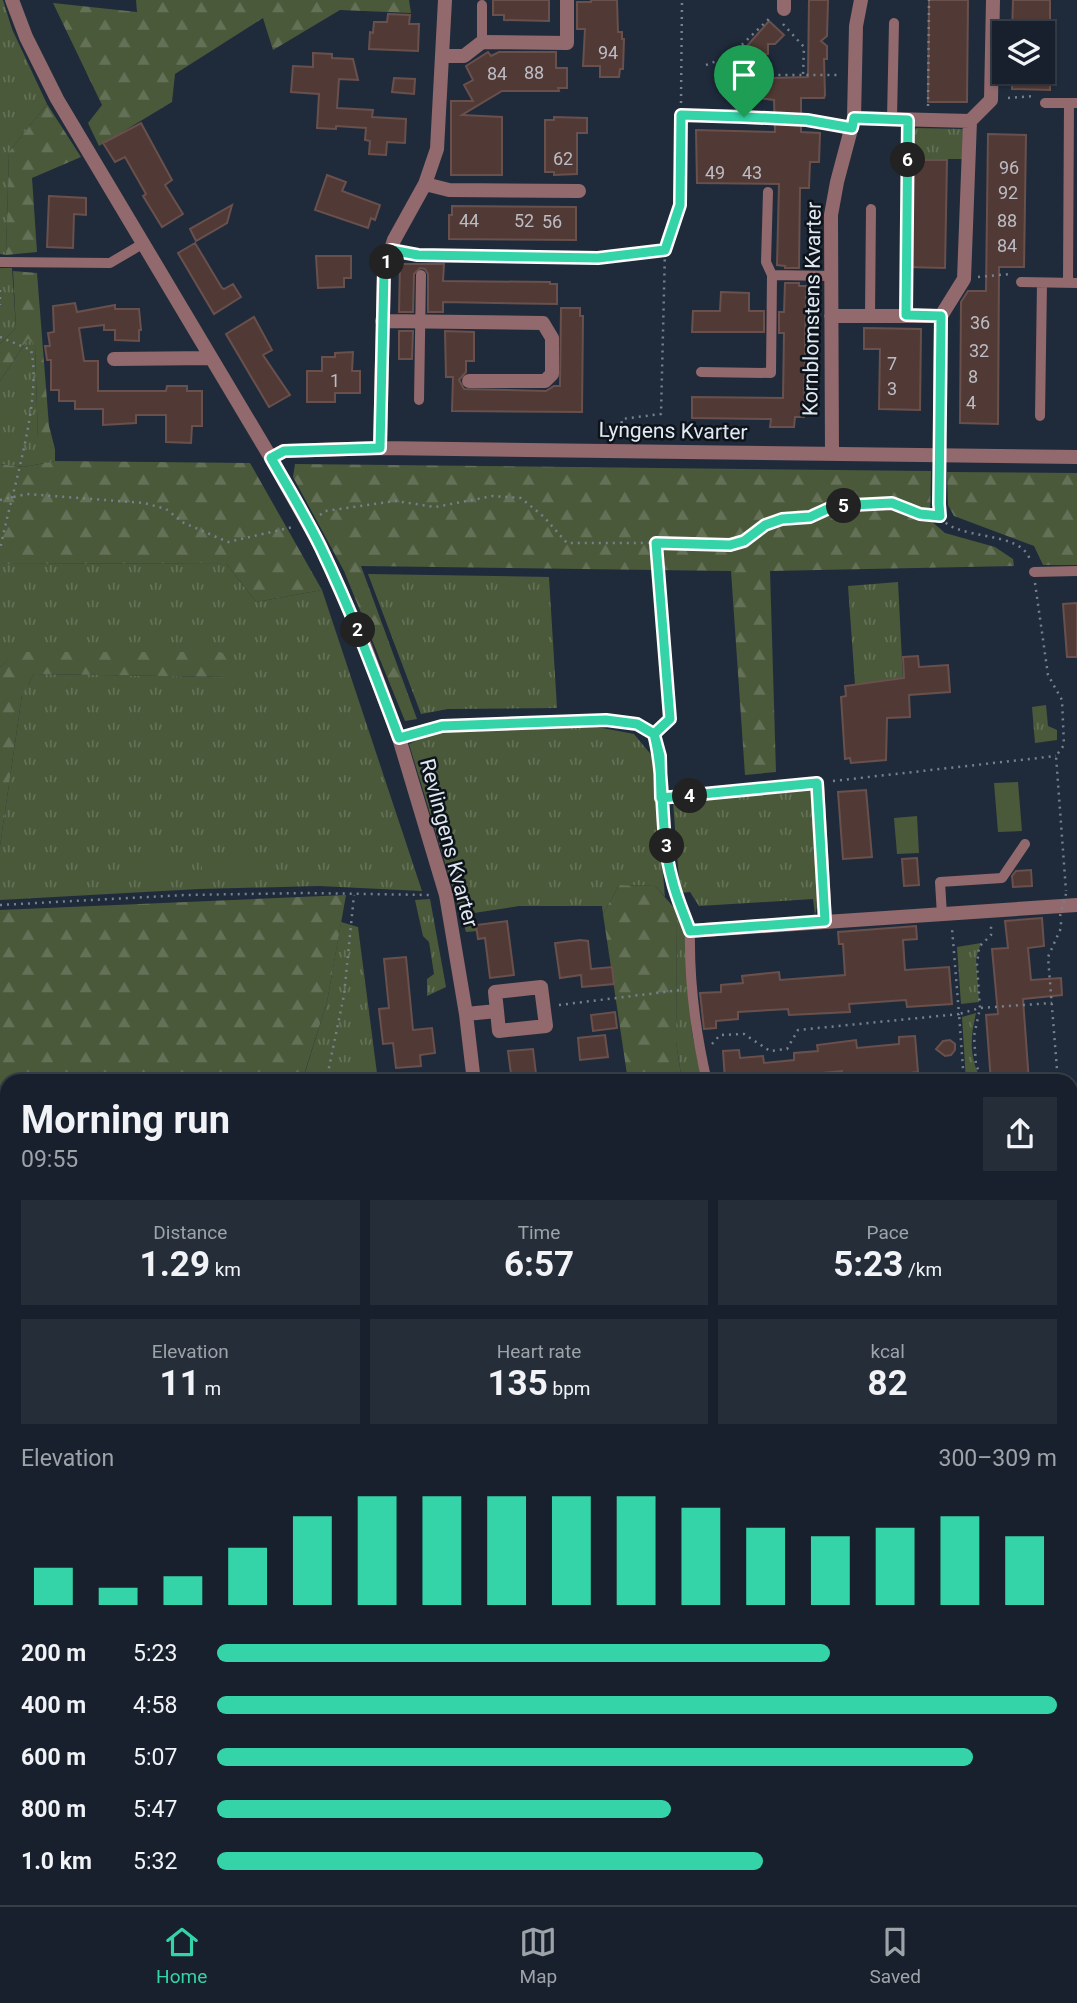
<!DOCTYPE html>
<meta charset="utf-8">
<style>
body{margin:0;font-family:Roboto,sans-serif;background:#242d38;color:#f1f3f6;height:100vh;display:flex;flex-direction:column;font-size:26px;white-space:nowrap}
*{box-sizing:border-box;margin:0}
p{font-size:23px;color:#9ea3a9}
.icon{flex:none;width:38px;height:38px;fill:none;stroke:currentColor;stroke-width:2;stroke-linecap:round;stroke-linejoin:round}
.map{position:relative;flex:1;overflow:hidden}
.panel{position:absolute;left:0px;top:1074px;width:1078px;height:831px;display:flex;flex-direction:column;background:#17202c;border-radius:21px 21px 0 0;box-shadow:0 2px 5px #0004,0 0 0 2px #363e48}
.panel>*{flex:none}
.tools{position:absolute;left:992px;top:21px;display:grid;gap:14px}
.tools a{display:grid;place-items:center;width:63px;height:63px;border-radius:0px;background:#17202c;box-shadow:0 2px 5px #0004,0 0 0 2px #363e48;font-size:35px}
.pin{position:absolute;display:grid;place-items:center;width:60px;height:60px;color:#fff;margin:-72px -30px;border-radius:50% 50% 50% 0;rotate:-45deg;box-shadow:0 0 7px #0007}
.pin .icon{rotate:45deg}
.km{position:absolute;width:35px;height:35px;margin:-18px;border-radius:50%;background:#222;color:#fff;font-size:19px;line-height:35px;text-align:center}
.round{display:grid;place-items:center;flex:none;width:74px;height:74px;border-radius:0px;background:#242d38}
.head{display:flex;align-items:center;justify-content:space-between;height:119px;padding:0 21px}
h1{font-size:38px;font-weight:700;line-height:52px}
.metrics{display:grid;grid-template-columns:repeat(3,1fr);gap:10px;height:119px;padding:7px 21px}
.metrics div{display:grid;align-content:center;border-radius:0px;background:#242d38;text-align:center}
.metrics b{font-size:35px;font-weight:700}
.metrics small{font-size:19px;font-weight:400}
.metrics p{font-size:19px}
.chart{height:196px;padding:14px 21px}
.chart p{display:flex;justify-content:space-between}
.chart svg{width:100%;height:126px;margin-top:7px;stroke:#34d4a8;stroke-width:6}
ul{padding:0 21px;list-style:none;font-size:23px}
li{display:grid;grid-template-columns:112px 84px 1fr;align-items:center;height:52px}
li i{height:18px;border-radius:9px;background:#34d4a8}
.tab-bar{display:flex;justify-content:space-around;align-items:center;height:98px;border-top:2px solid #363e48;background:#17202c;font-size:19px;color:#9ea3a9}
.tab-bar a{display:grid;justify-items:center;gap:4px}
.tab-bar .selected{color:#34d4a8}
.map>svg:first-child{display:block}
.education{fill:#373120}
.grass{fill:url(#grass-tufts)}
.forest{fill:url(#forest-firs)}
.garden{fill:#4a593a}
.building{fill:#513a36;stroke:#69504c;stroke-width:2}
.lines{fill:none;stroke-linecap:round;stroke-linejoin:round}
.path{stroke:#76808e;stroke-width:2.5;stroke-dasharray:2 5;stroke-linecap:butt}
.lane{stroke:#92696c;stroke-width:10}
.street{stroke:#92696c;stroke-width:14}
.secondary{stroke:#cd8c92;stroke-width:14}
.path-bridge{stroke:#76808e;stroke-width:2.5;stroke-dasharray:2 5;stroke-linecap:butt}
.route-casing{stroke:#fff;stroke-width:14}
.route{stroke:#34d4a8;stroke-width:9}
.labels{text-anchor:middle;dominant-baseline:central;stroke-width:5;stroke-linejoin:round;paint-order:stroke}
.number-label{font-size:18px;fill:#bcbcc4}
.street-label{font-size:21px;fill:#e0e8f3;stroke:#0e131a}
</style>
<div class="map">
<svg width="1077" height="1905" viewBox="0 0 1077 1905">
<defs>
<pattern id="grass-tufts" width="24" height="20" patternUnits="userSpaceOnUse" patternTransform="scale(1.75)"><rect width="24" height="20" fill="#4a593a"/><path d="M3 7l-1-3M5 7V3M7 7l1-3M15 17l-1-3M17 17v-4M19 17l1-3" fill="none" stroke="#647157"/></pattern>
<pattern id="forest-firs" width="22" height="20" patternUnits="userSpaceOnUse" patternTransform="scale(1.75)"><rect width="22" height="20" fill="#4a593a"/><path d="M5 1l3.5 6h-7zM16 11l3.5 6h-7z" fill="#647157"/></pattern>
</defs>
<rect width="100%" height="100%" fill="#1f2b3b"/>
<path class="education" d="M165,1899h195v6h-195z"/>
<path class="grass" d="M0,0h3l9,29 35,75 -38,48 -3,103 -6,-1z
M916,128l47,1 -1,30h-49v-28z
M0,268h12l4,60 -16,16z
M28,339l7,7 3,93 17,10v12l-31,6 -24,-3v-83z
M226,563l30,39 66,-12 100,301 -103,-5 -120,3 -199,11v-54l22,-151 12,-21 195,3 -9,-25h-202l-18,15v-103z
M368,574l181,3 8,131 -109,1 -27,5z
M898,582l5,98 -48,4 -7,-98z
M1046,705l2,21 9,4v10l-22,3 -3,-36z
M465,727h132l37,7 19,23 12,140 -10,-11 -36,-1 -16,29 -1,-8h-83l-45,7 3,18 -11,1 -57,-188 17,-8z
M813,786l5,117 -3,12 -2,-16 -114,7 -9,-14 -10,1 -7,-91z
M430,899l16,88 -19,9v-17l7,-5 -5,-32 -6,-6 -8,-36z
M677,911l9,20 1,47 5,55 10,48h-20l-6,-39z
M341,922l17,5 20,154 -76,1 25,-80z
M981,943l-5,15 3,44 -18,2 -4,-57z
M976,1013c-6,26 -7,45 6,68h-16l-4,-64z
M1071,1124h6v191l-6,1z
M0,1275h7v203l-4,-60 -3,-3z"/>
<path class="forest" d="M136,0h273l2,13 -71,-3 -67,40 -10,-32 -88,56 -3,28 -73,44 -11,-23 14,-18 -49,-102 84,9z
M47,104l34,53 -49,21 5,74 -31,3 3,-103z
M13,271l24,2 12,153 6,23 -17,-9 -3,-94 -7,-7 -28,42v-37l16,-16z
M55,461l195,2 72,127 -66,12 -30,-39 -226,1v-100l24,3z
M295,464l636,7 -1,49 15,13 50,14 18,12 1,7 -244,5 6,201 -31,3 -14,-204 -370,-5 56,153 -12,2 -61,-150 -51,-94z
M947,472l130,1v92h-34l-9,-19 -80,-30 -6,-11z
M17,652h203l23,12 -14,13 -195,-3 -12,21 -22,151v-179z
M619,885l36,1 22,25 -1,131 6,39h-54l-25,-167z
M346,895l-19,107 -25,79 -295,1v193h-7v-365z
M0,1623h2l1,46 4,16v180h-7z
M1071,1747h6v109h-6z
M0,1889h7v10h21v6h-28z"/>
<path class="garden" d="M1018,782l4,49 -24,1 -4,-49z
M917,816l2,37 -22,1 -3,-36z
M202,856h45v22h-45z
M137,858h45v22h-45z"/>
<path class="building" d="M493,0h56v21l-45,-1v-5h-11z
M591,0h26l1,32h4v7h2l-1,30h-3l-1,8h-19v-11h-17l2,-37h-8v-27h14z
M809,0h19l-1,36 -6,5 6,5v13h-3l1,36 -1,3h-23v34l19,1 -1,29h-9l-1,26h-9l-1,80h-14v-2l-8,-1 2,-81 -82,-1 -1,-53 79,2 -1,-32 -26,-3 -9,-18 69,-2z
M929,0h39l-1,102h-39z
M1013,0h37v33h-38z
M388,14l22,1 -1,9h10l-1,27 -49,-2 1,-17 3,1 1,-11h13z
M769,21l15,14 -9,9h-7v10l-13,2 -9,-9z
M488,52l3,4 8,-4h57v16h11v20h-9l1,3h-57l-40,24 40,2v58h-51v-74h22l-9,-16 9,-5 -7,-14z
M313,53l19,1v4l21,1 5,21 -19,-1 -2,29 36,2 -1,7 34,2 -1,24 -18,-1 -1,13 -17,-1 1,-13 -5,-1 1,-12 -30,-2v3l-19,-1 2,-34 -28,-2 2,-26 20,1z
M1012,72h38v18l-38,-1z
M394,78l21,1 -1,15 -22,-2z
M554,117l33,1v15h-10v41l-23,1v-3h-9v-52h9z
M141,123l31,57 -7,5 18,29 -21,13 -19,-31 3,-2 -21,-37 -10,5 -12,-19z
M988,134l38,1 -2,132h-25l-1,157 -38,-1 1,-121 7,-11h18z
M907,160h40l-2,108 -39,-1z
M327,175l19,7 -4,9 38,14 -5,15 -4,-2 -3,10 -53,-18z
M49,196l37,2v17l-12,-1 -1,34 -26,-1z
M232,205l-5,18 -31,18 -6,-12z
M452,206l124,1v33l-127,-1v-24h3z
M195,243l27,45 2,1 9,-5 8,13 -27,17 -36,-61z
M316,256h35v22h-7v9l-26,1z
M400,264h44l-1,17 107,1v2h7v20l-114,-2v10h-15v-38l-3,-5 -5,-1 -6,6 -1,38h-14z
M785,283h14v3h7l-2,131h-9l-1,10h-24l1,-8 -79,-1v-21l91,1 1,-65h-5v-21h5z
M721,292l28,1v18h15v21h-72l1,-21h27z
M75,303l2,9 38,-7v4h24l2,21h-2v11l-24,-1v-10h-11v-5l-25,3 5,33h14v30h68l1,-5h20v5h15v35h-10l-1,17 -25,-1v-27h-30v8l-33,2v-16h-28v-8h-16v-11h-8v-30h-4l-2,-14h5l-2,-13 6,-1 -1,-26z
M561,308h19v8h3l-1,96 -130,-1 1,-34h-7l-1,-46 29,1v29h-8v11l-7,8 5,9 82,2 8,-5h6z
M254,317l18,33 -9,5 27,40 -21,12 -43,-73z
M864,328l57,1 -1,81 -41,-1 1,-60h-16z
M399,331h14l-1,28h-13z
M353,352l-1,19h8v22h-25v9h-28v-31h15v-14h13v-4z
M1077,603v54h-10l-4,-53z
M918,656l1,11 29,-2 2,27 -41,3 1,22 -23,1 -1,42 -35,3 -1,-5 -5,1 -4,-62 5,-1 -1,-10 59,-8 -1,-21z
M866,790l6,67 -29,2 -5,-67z
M917,858l2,27 -15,1 -2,-27z
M1031,870l1,16 -19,1 -1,-11 4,-5z
M1042,918l2,28 -16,2 3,32 30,-2 1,17 -39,4 6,83h-38l-5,-67 12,-1 -6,-65 16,-1 -3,-27z
M507,921l7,54 -24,3 -5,-40 -7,1 -2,-14z
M916,926l1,13 -14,1 2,30 44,-3 3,37 -45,3 -1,-7 -57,4 1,8 -61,3 -1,-6 -50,3v7l-22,2v7l-12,1 -4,-36 21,-1v-7l22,-2 -1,-7 37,-4 1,8 65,-5 -2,-31h-4l-1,-12z
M580,940l8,1 3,28 21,-2 2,17 -32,3 -1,-12 -21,3 -5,-35z
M406,957l7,73 19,-2 3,25 -15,2 1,11 -25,2 -3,-25 -10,1 -4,-35 10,-1 -5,-49z
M615,1012l2,16 -24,3 -2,-16z
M605,1035l3,22 -28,3 -2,-22z
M915,1036l3,36 -15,2v8h-45v-6l-16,2v-7l-30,3v7l-9,1h-55v-4l-23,2 -2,-29 16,-1 1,8 23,-2 1,7 30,-3v-7l24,-2 -1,-6 39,-5 1,8 42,-4v-7z
M950,1040l5,4v6l-4,5 -6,1 -9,-7 7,-8z
M533,1049l4,33h-25l-4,-31z"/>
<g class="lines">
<path class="path" d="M783,24l21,23 -1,28
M730,56l20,19h91
M706,65l24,-9 40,-38
M1008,98l28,-2
M928,106l1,-106
M681,115l126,5 31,5
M407,253l191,5 67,-8
M978,277l32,-3
M0,290v15
M906,302l2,-169
M0,337l31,13c12,50 -21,147 -31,200
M620,437l2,-18 39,-5 4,-164 15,-45 2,-205
M0,500l27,-6 117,9 22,6 18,14 44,19 65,-15
M939,504c0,4 0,8 1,12 14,26 81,13 90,44
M320,515l5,-4 71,-10 39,6 58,-11 28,2 23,19 23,26h89l14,176 -16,15
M656,543l74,2 14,-4 21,-16 17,-6 28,-2 24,-11 58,-3 28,11 20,2
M1035,583l13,92 14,25 2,45 -8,11 10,135
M412,735l30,-9 164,-6 31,4 17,10c11,46 8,95 17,142 3,14 10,28 15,42
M833,781l223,-25
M662,798l140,-14
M0,905l185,-10 122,-2 122,2
M559,1005l122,-15
M712,1044l8,-9 24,-1 26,17 17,-2 11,-19 161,-16 -7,-86
M326,1082l18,-87 10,-100
M964,1082l-5,-68 21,-6 72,-5
M984,1082l-8,-17 -2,-29 6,-28 -3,-43 2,-18 12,-12v-10
M1058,1082l-10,-125 13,-29v-8
M0,1140l7,45
M1071,1230l6,1
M0,1331l7,-11
M1074,1336l3,88
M0,1462l7,3
M0,1491l7,67
M0,1611l7,5
M1071,1620h6
M1071,1797h6
M0,1827h7
M319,1899l1,6
M171,1901h14"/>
<path class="lane" d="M482,42v-37
M1045,103h32
M892,119l2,-96
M768,192l-2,70 6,13
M0,262l110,1 34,-20
M1021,282l56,1
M1068,283l1,-180
M870,315l1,-106
M701,372l70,1 1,-98 59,1
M419,400l2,-125
M1040,416l2,-133
M1034,572l43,-1
M942,915l-2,-33 62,-4 23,-34
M690,931c-1,53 5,99 17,151
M1071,1870h6
M37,1899l1,6
M157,1905v-6"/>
<path class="street" d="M12,0l14,37 31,62 214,359 49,87 43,96 36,97 47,157 20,119 8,68
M784,9v-9
M443,56h21l18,-14 85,1v-43
M854,118l116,3
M425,184l24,6 130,1
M831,316h110
M382,321l161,2 9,15v36l-7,7h-76
M114,359l97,-1
M940,410l1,-94 23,-37 6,-158 21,-21 2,-100
M380,448l4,-177 10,-31 31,-56 12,-35 8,-149
M832,454l-1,-239 6,-33 17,-64 2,-92 5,-26
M271,458l13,-7 96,-3 697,9
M817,783l8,138
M690,931l387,-26
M466,1014l31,-3 -2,-19 46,-5 5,39 -47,5 -2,-20
M1071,1114h6
M1071,1323h6
M1071,1533l6,-1
M569,1899v6
M687,1899l1,6
M763,1899l1,6
M837,1899l2,6
M915,1899l1,6
M988,1899l1,6"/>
<path class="secondary" d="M1071,1707h6
M0,1877h7"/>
<path class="path-bridge" d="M939,504l1,-94
M1060,916l6,-22"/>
</g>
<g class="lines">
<g class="route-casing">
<path id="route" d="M744,117l-63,-2 -1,90 -15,45 -67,8 -180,-3 -27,-5 -7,21 -4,177 -96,3 -13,7c17,30 35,59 50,90 30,62 54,126 78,190l43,-12 164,-6 31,4 17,10c12,47 5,98 18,145 4,18 12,35 18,52l135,-10 -8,-138 -156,15 -1,-42 -6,-22 16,-15 -14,-176 74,2 14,-4 21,-16 17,-6 28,-2 24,-11 58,-3 28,11 20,2 -1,-12 2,-188 -35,-1 2,-195 -54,-2 -2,10 -45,-8 -63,-3"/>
</g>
<use href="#route" class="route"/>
</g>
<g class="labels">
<g class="number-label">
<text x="608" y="52">94</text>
<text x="534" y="72">88</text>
<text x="497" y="73">84</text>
<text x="563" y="158">62</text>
<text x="1009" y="167">96</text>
<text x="715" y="172">49</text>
<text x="752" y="172">43</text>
<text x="1008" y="192">92</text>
<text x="469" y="220">44</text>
<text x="524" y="220">52</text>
<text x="1007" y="220">88</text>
<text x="552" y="221">56</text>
<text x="1007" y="245">84</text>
<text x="980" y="322">36</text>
<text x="979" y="350">32</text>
<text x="892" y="363">7</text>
<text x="973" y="376">8</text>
<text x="335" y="380">1</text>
<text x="892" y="388">3</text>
<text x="971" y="402">4</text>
</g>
<g class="street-label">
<text transform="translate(812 309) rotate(-89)">Kornblomstens Kvarter</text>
<text transform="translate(673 431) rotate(1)">Lyngens Kvarter</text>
<text transform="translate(449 843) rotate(75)">Revlingens Kvarter</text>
</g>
</g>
</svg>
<div class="tools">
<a><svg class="icon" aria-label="layers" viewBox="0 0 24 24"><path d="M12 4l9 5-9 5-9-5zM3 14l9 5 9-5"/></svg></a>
</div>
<div class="pin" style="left:744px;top:117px;background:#1e9e55"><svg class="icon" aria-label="arrive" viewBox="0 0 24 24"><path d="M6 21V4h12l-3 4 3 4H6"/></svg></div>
<b class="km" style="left:387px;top:262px">1</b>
<b class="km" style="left:358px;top:630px">2</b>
<b class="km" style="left:667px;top:846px">3</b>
<b class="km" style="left:690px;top:796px">4</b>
<b class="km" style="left:844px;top:506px">5</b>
<b class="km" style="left:908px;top:160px">6</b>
<section class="panel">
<div class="head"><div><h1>Morning run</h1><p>09:55</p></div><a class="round"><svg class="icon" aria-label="share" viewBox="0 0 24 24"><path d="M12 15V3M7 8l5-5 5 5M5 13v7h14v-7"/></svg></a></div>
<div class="metrics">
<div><p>Distance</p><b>1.29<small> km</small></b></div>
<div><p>Time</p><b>6:57</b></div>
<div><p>Pace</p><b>5:23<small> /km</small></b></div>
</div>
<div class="metrics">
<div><p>Elevation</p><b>11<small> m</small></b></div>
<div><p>Heart rate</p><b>135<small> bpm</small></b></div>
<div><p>kcal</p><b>82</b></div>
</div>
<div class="chart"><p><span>Elevation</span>300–309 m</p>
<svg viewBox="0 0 160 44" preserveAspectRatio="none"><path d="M5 44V31M15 44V38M25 44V34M35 44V24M45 44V13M55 44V6M65 44V6M75 44V6M85 44V6M95 44V6M105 44V10M115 44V17M125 44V20M135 44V17M145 44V13M155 44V20"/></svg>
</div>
<ul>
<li><b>200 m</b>5:23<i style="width:73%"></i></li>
<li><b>400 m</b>4:58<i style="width:100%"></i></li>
<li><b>600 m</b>5:07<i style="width:90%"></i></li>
<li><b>800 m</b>5:47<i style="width:54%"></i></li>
<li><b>1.0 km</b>5:32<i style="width:65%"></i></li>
</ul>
</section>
</div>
<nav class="tab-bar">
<a class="selected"><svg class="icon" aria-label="home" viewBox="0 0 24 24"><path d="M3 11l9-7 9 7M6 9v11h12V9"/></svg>Home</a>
<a><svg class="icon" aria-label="map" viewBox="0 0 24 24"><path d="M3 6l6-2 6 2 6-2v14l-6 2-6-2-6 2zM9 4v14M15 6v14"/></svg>Map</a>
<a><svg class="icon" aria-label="saved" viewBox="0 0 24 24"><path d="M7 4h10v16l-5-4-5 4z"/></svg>Saved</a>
</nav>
